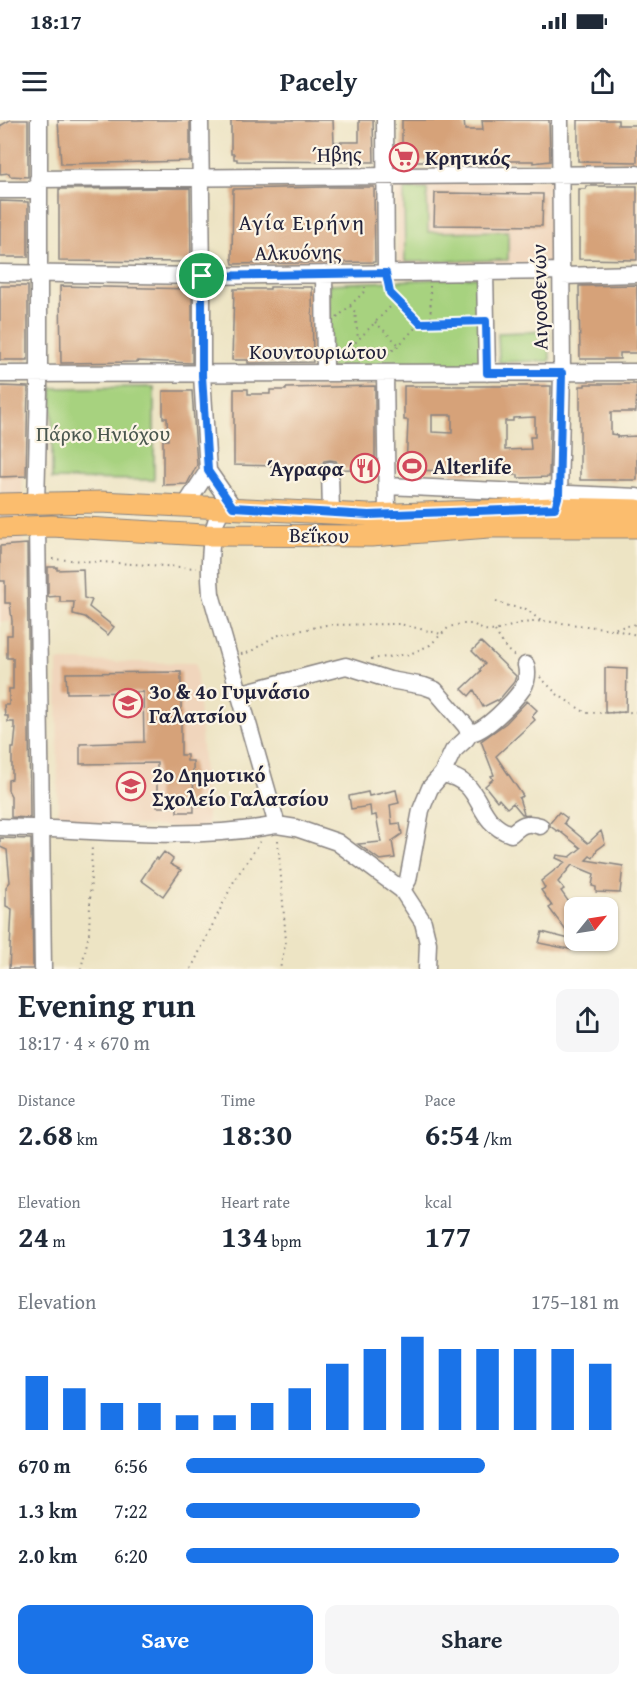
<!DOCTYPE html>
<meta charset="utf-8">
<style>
body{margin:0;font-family:"Gentium Book Plus",serif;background:#f6f6f7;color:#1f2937;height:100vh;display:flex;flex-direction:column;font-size:22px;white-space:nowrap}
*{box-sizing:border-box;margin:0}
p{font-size:20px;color:#747a83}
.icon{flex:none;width:33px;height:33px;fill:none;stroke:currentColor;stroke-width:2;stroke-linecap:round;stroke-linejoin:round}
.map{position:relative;height:849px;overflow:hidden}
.side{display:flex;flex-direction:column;background:#fff;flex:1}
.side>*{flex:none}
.needle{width:39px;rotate:60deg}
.fabs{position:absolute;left:564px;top:777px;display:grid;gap:12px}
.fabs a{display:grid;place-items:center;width:54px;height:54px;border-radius:12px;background:#fff;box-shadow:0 2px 4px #0004;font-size:30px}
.pin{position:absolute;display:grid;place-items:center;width:51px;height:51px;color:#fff;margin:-26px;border:3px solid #fff;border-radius:50%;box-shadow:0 2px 6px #0007}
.round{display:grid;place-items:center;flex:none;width:63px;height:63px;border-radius:12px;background:#f6f6f7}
.overview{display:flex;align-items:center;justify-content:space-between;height:102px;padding:0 18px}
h1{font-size:33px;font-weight:700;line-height:45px}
.stats{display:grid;grid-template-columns:repeat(3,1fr);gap:9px;height:102px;padding:6px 18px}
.stats div{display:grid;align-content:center}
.stats b{font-size:30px;font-weight:700}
.stats small{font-size:16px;font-weight:400}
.stats p{font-size:16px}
.chart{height:168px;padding:12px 18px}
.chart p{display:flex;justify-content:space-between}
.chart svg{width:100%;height:108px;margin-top:6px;stroke:#1a73e8;stroke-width:6}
.cta{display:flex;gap:12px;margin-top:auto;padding:12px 18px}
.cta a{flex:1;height:69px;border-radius:12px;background:#1a73e8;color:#fff;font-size:24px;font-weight:700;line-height:69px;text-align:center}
.cta a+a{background:#f6f6f7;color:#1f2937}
ul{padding:0 18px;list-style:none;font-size:20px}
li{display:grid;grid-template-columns:96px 72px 1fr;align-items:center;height:45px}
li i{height:15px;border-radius:8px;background:#1a73e8}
.status{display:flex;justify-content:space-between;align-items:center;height:42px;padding:0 30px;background:#fff;direction:ltr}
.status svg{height:16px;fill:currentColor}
header{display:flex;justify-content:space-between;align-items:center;height:78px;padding:0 18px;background:#fff;font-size:27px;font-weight:700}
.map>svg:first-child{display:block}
.built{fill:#f0d5bc}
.green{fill:#a7d27f;stroke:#647a5d;stroke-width:1.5}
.building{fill:#d6a279;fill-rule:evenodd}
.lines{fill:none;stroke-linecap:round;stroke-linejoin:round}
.minor-casing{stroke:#888380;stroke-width:19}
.major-casing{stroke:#888380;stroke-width:23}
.path{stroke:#888380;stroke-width:2;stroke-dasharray:1.5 4.5;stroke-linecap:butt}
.minor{stroke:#fff;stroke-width:16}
.major{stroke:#fbbd6e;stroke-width:21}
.route-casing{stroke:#fff;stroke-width:12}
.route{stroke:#1a73e8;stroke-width:8}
.labels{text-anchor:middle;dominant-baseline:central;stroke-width:4.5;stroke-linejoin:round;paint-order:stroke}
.street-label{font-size:21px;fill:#22223b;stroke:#fcf5e5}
.poi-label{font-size:21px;font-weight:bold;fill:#22223b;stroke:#fcf5e5;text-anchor:start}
.park-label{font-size:21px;fill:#4a574f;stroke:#fcf5e5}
.neighbourhood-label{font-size:22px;letter-spacing:1.5px;fill:#22223b;stroke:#fcf5e5}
</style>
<div class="status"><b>18:17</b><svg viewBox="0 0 49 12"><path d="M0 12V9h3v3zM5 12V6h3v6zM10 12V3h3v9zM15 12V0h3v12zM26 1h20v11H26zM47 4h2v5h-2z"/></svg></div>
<header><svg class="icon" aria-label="menu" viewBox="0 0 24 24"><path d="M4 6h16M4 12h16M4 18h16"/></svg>Pacely<svg class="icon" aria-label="share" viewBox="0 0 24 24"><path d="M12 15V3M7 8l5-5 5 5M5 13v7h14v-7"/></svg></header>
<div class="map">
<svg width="637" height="849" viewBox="0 0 637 849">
<rect width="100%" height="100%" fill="#fcf5e5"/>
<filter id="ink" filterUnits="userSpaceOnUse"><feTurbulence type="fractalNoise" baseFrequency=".0167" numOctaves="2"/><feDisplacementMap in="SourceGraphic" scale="12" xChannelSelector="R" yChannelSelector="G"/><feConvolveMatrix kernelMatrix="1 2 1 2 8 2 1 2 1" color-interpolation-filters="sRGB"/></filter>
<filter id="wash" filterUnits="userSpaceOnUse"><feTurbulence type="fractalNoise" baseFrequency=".008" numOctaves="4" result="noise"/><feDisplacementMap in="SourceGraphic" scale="24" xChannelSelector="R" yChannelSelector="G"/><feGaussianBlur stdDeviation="1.35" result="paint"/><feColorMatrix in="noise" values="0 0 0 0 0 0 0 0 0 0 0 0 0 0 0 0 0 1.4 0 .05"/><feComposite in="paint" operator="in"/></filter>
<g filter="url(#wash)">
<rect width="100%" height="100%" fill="#ede4c4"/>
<path class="built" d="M552,60l2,83 -156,3 -2,-83z
M0,317h22l2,185h-24z
M57,541l139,2 12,166 -150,-7z"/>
<path class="green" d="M404,69h23l1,43 80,-1v29l-103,2z
M481,157l2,89 -153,3 -1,-85z
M549,211l1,30 -51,1 -1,-29z
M154,267v93l-102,-1v-91z"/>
<g id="blocks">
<path class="building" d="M10,0h18v57l-18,-1 -1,-3 -9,1v-48z
M58,0h132v41l-129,3z
M231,0h102l1,22h25v-22h14l1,42 -137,-1v-2h-3v-5h-3z
M402,0h62l1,10h18l-1,-10h67l1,41 -17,2v-2h-131z
M578,0h40v5h19v37l-59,-1z
M586,66h51v74l-58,-1v-70h7z
M325,67h49l1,75 -142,2 -1,-5 1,-70z
M190,68l1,74 -132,-1v-72z
M435,73l108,1 -1,32 -108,-1z
M0,81l28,1v55h-28z
M637,165v68h-17v6h-40l-1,-73z
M0,166h28v74h-28z
M60,166l132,3v74l-55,-2v1l-76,1z
M270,167h42l1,75 -65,1v-3h-16l2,-71h36z
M585,264h52l-1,28h-25v22l6,1v2l20,-1v44h-57v-94h5z
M0,266l28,1 -2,89 -26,1z
M375,266v84l-35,-1 -4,-8 -6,-1 -6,1 -4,6 -86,-2v-76h14v5h22v-4h16v-2z
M404,266h147l-2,91 -31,1v-3l-67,-1v-3l-45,-1 2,-50h-4zM432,295h20v18l-20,-1zM535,297v20h-5l1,12 -26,1v-29h8v-3z
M163,271h29l5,74 -10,19 -24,1v-45h5l-1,-22h-4z
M27,424l3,274 -19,-1v-21l-3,-6v-10l4,-1v-31h2l2,-20h-2v-6h-6v-6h-3l-1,-11h5v-16h4v-31h-6v-23h5v-14l-2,-18h-5v-22h-5v-35z
M48,447h9v3l26,-1 1,29 8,2 -3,7 25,20 -6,8 -23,-18 -12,-3 1,-12h-14v-6l-12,1z
M481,522l35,34 -2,6 -16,19 -1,-1 -14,7 -9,-17 -5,6 -7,-7 19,-18 -1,-2 5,-5 -13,-13z
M605,548l22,1 -1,43 -21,1z
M181,552v83h6v6h6l1,51h-17v-5h-20v-44l-77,1v-20l64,-2 -1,-50 -76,1 -1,-20z
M527,581l10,9 -5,6 3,4 -39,36 27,40 -4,2 5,16h-2l-9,-11 -6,5 -8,-9 -2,2 -12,-15 8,-7 -2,-3 3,-1 -13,-34 25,-18z
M396,670l3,13 -9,2 2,19 8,-1 2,11 -10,7 3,17 -15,2 -22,-16 23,-2 -5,-27 -5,1 -1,-10 -19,3 -2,-13 19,-4 1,4z
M559,692l8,6 -3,5 24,20 13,-12 4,13 -8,6 -4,8 -3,-2 -4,4 37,6 -3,27 -24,-1v-5l-4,-1 2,-12 -22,-9 -14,17 6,7 -3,2 12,17 -4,3 5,6v33l-35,-7 3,-11 31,8 -24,-32 3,-2 -11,-16 4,-2 -4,-7 24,-19 -9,-4 1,-3 13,2 11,-9 -23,-18 -1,1 -7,-5v-3z
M0,718l31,1 2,130h-24l3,-60 -6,-3v-19l4,-5 -3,-32 -7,-3z
M164,732l9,7 -3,5 11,6 -18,26 -22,-16 15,-22 2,2z"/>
</g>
</g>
<g filter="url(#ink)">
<use href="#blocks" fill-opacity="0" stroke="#888380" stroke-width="1.5"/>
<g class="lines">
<g class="minor-casing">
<path id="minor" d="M200,0l2,156v99l6,96 25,36
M385,0l1,153
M38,59l599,-5
M0,70h38
M485,152l2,101
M0,153l202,3 359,-5
M324,154l1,99
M561,156l76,-2
M385,253l2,141
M0,254l637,-2
M330,350l1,43
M387,366l250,11
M36,383l3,-114v-269
M185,386l23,-35
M225,387c-17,14 -16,66 -14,87l66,231 19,3 41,14 65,48 21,32 5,21 -1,26
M555,388l4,-14 3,-121 -2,-253
M37,406l6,443
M238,574l108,-28 44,14 34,6 11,4 30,35 5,8 -4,6 -13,12 -11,23 -12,14 -9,22 -13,70 -6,10
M470,613c15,-1 44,-32 53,-45 4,-7 5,-15 3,-23
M442,654c44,7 30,47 69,60 10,-9 15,-13 29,-8
M0,707c93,2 185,15 277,-2"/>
</g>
<g class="major-casing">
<path id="major" d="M0,384l100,-2 269,13 186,-7 82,2
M0,408l52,-2 152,9 167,1 118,-9h148"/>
</g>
<path class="path" d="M430,166l1,36
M389,167l1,6 30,30
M350,186l5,6 3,27
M337,198l28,-27v-4
M375,202l24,23
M349,238v-9l48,-49
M383,238l16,-13 21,-22 53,-2
M52,439l144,9
M496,481l13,5 17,3 15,12
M615,510l22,5
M495,511l12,19 8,6
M241,534l9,-2 25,-16 51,-11 74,-1 41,10
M371,539l39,-5 20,-9 19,-18 12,-3h12l10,6 12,1 26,-8 23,-2 68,8 25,-5
M540,557l18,18 28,18 51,-1
M278,720l8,101 -6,28
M81,849l8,-35 3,-89
M191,849l44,-90 24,-35 1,-4"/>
<use href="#minor" class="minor"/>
<use href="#major" class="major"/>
</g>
</g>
<g class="lines" filter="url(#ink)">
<g class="route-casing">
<path id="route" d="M386,153l4,20 30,30 66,-2 1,52h75l-3,121 -4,14 -186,7 -136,-8 -25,-36 -6,-96v-99z"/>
</g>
<use href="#route" class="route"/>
</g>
<defs>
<g id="supermarket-ring" transform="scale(1.5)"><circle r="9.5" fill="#fcf5e5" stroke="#d1495b" stroke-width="1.5"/><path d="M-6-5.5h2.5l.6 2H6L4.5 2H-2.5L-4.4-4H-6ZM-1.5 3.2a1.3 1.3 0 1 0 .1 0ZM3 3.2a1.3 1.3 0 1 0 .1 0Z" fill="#d1495b"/></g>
<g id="stadium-ring" transform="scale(1.5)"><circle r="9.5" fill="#fcf5e5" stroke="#d1495b" stroke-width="1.5"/><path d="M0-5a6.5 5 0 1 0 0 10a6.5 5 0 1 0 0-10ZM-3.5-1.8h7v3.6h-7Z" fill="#d1495b"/></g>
<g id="restaurant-ring" transform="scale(1.5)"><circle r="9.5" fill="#fcf5e5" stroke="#d1495b" stroke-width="1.5"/><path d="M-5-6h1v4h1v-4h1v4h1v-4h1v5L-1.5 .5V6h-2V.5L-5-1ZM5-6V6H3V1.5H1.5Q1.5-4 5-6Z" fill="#d1495b"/></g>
<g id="school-ring" transform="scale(1.5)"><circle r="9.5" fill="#fcf5e5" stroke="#d1495b" stroke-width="1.5"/><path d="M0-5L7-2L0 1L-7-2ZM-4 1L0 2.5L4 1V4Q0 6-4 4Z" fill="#d1495b"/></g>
</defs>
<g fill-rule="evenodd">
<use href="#supermarket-ring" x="404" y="37"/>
<use href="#stadium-ring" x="412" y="346"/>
<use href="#restaurant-ring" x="365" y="348"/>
<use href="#school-ring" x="128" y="583"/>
<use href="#school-ring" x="131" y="666"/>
</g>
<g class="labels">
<g class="street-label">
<text transform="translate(337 34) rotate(-1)">Ήβης</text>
<text transform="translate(298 132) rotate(-1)">Αλκυόνης</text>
<text transform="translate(539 177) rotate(-91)">Αιγοσθενών</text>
<text x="318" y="231">Κουντουριώτου</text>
<text transform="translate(319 415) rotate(1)">Βεΐκου</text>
</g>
<g class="poi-label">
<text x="425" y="37">Κρητικός</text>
<text x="433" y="346">Alterlife</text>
<text x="344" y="348" text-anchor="end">Άγραφα</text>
<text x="149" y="571">3ο &amp; 4ο Γυμνάσιο<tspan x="149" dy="24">Γαλατσίου</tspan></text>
<text x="152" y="654">2ο Δημοτικό<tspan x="152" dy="24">Σχολείο Γαλατσίου</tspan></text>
</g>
<g class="park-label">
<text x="103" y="313">Πάρκο Ηνιόχου</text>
</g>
<g class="neighbourhood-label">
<text x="302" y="102">Αγία Ειρήνη</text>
</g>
</g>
</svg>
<div class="fabs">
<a><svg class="needle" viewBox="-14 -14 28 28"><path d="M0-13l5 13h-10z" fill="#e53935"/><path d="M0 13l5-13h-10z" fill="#747a83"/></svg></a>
</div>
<div class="pin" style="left:202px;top:156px;background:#1e9e55"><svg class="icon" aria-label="arrive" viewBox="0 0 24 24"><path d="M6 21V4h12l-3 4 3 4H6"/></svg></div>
</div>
<section class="side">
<div class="overview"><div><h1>Evening run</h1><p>18:17 · 4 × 670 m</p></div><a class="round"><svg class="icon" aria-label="share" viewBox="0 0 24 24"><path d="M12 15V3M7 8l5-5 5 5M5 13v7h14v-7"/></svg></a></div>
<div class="stats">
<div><p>Distance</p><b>2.68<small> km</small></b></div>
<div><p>Time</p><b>18:30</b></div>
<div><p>Pace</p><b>6:54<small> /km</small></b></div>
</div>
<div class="stats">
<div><p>Elevation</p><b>24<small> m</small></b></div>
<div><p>Heart rate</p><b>134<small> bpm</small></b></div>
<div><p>kcal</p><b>177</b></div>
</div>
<div class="chart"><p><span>Elevation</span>175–181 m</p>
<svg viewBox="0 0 160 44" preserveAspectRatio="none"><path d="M5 44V22M15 44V27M25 44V33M35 44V33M45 44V38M55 44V38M65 44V33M75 44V27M85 44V17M95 44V11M105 44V6M115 44V11M125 44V11M135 44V11M145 44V11M155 44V17"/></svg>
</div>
<ul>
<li><b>670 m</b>6:56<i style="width:69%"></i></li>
<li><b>1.3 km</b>7:22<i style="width:54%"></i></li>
<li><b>2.0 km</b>6:20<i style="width:100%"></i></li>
</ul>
<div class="cta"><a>Save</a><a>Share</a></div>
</section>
